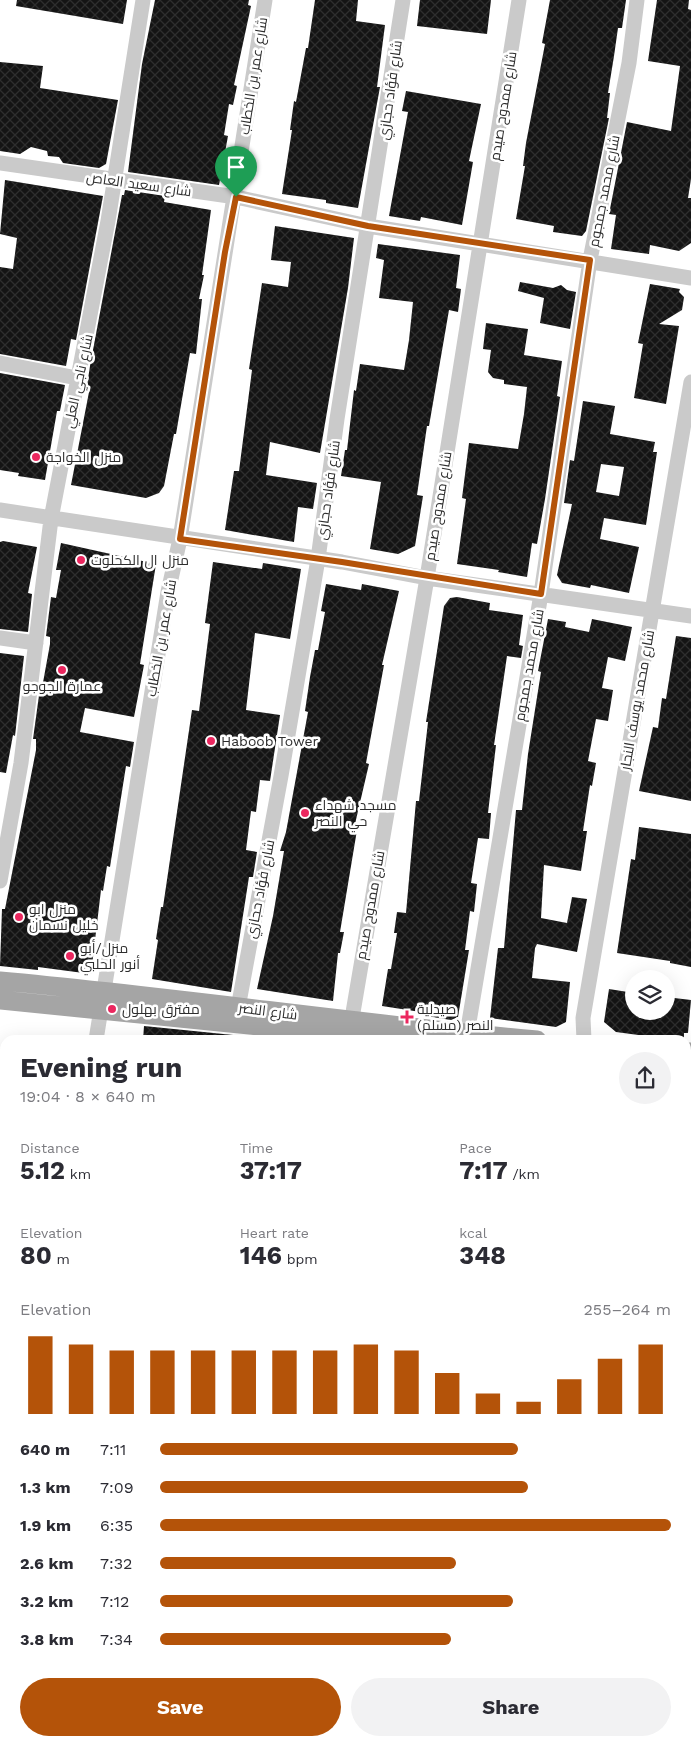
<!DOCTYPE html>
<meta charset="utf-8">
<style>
body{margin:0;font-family:"Work Sans",Cairo,sans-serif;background:#f2f2f3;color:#2b2b33;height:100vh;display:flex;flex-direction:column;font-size:19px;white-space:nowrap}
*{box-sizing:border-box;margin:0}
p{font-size:16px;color:#7c7c81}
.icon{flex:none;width:28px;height:28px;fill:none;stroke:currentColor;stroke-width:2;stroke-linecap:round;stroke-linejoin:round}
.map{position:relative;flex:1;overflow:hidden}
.drawer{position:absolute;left:0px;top:1035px;width:691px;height:711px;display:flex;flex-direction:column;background:#fff;border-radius:15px 15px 0 0;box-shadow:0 5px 20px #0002}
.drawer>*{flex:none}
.tools{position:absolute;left:625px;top:970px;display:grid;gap:10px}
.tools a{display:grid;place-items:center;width:50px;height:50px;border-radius:50%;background:#fff;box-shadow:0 5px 20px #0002;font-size:25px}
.pin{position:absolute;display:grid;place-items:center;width:42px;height:42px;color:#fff;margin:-51px -21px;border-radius:50% 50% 50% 0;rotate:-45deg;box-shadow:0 0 5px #0007}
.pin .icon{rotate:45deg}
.round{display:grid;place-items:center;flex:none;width:52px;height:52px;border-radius:26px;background:#f2f2f3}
.summary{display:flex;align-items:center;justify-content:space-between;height:85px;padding:0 20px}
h1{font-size:28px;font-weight:700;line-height:38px}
.figures{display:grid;grid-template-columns:repeat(3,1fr);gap:8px;height:85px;padding:5px 20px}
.figures div{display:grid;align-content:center}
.figures b{font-size:25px;font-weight:700}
.figures small{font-size:14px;font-weight:400}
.figures p{font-size:14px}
.chart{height:140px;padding:10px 20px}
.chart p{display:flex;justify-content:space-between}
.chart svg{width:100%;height:90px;margin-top:5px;stroke:#b45309;stroke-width:6}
.action{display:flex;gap:10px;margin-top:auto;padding:10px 20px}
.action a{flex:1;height:58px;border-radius:30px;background:#b45309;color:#fff;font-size:20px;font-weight:700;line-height:58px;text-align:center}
.action a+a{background:#f2f2f3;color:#2b2b33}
ul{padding:0 20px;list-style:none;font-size:16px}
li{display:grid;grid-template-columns:80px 60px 1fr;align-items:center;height:38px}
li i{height:12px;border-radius:6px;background:#b45309}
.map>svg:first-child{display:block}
.building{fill:url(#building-cross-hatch);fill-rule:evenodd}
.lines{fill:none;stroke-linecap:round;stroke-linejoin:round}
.minor{stroke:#cacaca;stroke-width:15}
.major{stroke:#a5a5a5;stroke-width:19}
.route-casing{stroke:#fff;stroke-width:10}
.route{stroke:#b45309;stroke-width:6}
.poi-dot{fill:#eb275f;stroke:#fff;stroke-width:2}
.labels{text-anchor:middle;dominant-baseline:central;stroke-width:5;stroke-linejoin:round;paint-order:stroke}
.street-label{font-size:14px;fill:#2d2d2d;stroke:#fff}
.poi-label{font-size:14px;fill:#2d2d2d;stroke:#fff;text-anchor:start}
</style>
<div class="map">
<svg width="691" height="1746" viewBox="0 0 691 1746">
<defs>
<pattern id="building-cross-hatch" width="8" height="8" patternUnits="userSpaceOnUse" patternTransform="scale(1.25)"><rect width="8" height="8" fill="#141414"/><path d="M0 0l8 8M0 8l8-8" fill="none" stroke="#2e2e2e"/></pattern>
</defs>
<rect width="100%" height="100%" fill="#fff"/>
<path class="building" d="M17,0h110l-4,24 -107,-18z
M155,0h94l-1,5 3,1 -17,79 3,1 -4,19 -4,-1 -5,31 4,1 -9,49 -91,-13 14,-108z
M315,0h43l-2,21 29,4 -8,62h3l-22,121 -32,-5v-3l-44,-6 10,-64h-2l4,-29 2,1 10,-54h2z
M420,0h71l-4,34 -70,-8z
M550,0h76l-4,28h-4l-4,28 -6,37h2l-3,25h2l-23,113 -4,5 -29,-4 1,-6 -38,-7 9,-53h-2l3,-23 19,-99 -3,-1z
M657,0h32l-1,9 3,1v169l-3,19h3v45l-12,8 -29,-6 -1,9 -38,-5 5,-34 -7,-1 18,-92 44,9 9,-65 -32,-5z
M0,62l43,4 -3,22 78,12 -12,64 -7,4 -36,-5 -4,-6 -11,-1 -1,-5 -16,-4 -11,7 -20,-3z
M406,91l75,13 -12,57 4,1 -11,63 -41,-8 -1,4 -31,-5 19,-104 -6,-1z
M5,180l98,16 -27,144 -5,-1 -5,27 -66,-12v-87l13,2 4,-31 -17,-4z
M125,190l40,6 -1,6 47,8 -9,65h2l-5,24h3l-6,55 -6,-1 -14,81h-2l-10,52 -5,7 -13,5 -75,-13 18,-93h-3l4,-26 32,-171h2z
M275,226l79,12 -6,50 -28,165 -50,-11 -4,33 51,8 -4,26 -15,-2 -4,35 -69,-12 9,-59h5l13,-101 -3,-1 13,-86 26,4 3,-25 -20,-2z
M378,244l82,11 -4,33 5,1 -3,23 -9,-2 -20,116h-2l-10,69 6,1 -8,50 -17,8 -28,-5 11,-67 -40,-6 4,-26h2l7,-60 2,1 4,-27 44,6 5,-30 4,-38 -34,-4 5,-38 -8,-2z
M520,282l33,6 8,-3 6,5 9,2 -6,37 -30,-6 4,-25 -26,-7z
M650,284l30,5 -1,3 5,5 -2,13 -23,14 20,2 -13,78 -32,-6 9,-54 -5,-1z
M486,323l42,6 -4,26 38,6 -5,35 3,1 -15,102 -8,45 -5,-1 -5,34 -29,-5 1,-2 -42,-6 9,-65 -4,-1 7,-55 49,6 6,-35 3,-27 -23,-3v-4l-11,-2 -5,-6 3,-22 -8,-1z
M0,373l65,12 -5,26h-3l-12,69 -27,-4 1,-3 -19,-3z
M583,401l32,5 -5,28 45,8 -2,10h4l-11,73 -42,-7 -4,21 39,8 -10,46 -38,-8 -1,3 -28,-5 -5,-8 15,-71 -8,-1 6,-43 4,1zM601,464l23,3 -5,29 -23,-4z
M3,541l34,6 -9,46 4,1 -4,38 -28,-3v-87z
M61,543l95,21 -16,100 4,1 -10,52 -49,-9 -5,24 54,10 -4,25 -4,-1 -16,101 -3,-1 -4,25 -2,-1 -10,84 -53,-7v3l-38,-4 2,-57h3l31,-159v-11h-3l7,-51h2l8,-44v-7l-4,-1 5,-39 5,1 5,-28h-5z
M213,562l49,7 1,-6 38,6 -11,70 -35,-6 -9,77 34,5 -10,66 -10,-1 -4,32 -5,-1 -5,39 11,2 -4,25h-4l-18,115 -79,-13 6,-39 -2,-1 5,-32h2l29,-197 7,1 11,-87 -5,-1z
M326,584l35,6 1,-6 37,7 -17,74h2l-18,98 3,1 -14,60h3l-18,108h4l-4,21h-2l-5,48 -76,-12 16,-73 11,-65h-4l6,-19 22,-120 -3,-1 5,-34 5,-27h3l7,-38 -4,-1z
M457,597l33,6 -1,7 34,5 -4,30 4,1 -2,12 -14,-2 -13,89h2l-8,68h3l-2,26 -11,-1 -7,45 6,1 -3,28 -4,-1 -5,39h4l-11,67 -7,3 -25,-4 1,-3 -45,-7 6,-37h3l6,-36h-3l3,-21 9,1 10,-112h3l9,-79h-2l18,-116 6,-8z
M548,619l18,3 -1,5 24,5 3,-13 40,8 -7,34 -17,-4 -6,31 11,2 -5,31 -12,-2 -8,42 8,2 -4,23 -2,-1 -7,46h4l-6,40 -37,-6 -3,53 26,5 5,-26 15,2 -10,53 -40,-8 -2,4 -3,30 38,4 -4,40 -10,5 -66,-9 8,-70h6l12,-138h6l6,-56 13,-82 -3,-1z
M676,636l15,2v163l-52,-10 14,-64 5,1 4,-30 4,1z
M0,653l24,3 -9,80 -2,-1 -7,38 -6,-1z
M639,827l52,7v133l-21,-4v-2l-53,-8 14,-94 4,1z
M609,989l25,4v18h32v-14l25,3 -3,33h-4v5l-5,-1 -1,3h-2l-60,-8 -12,-10z
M144,1026l109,11 -1,3h-109z"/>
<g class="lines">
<path class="minor" d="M0,163l236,34 132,29 323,52
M0,363l77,15
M0,510l342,52 85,16 264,38
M0,638l36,5
M0,881l21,-118 30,-244 57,-298 35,-221
M238,1008l43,-232 37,-217 19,-140 66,-419
M350,1030l77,-452 92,-578
M467,1034l74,-440 49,-334 39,-197 8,-63
M96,1040l72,-448 12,-53 85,-539
M584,1040l-1,-22 108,-636
M0,1692l5,-27
M0,1728l5,1
M91,1741l33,5
M243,1746v-5
M461,1746v-5
M475,1746l1,-5"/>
<path class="major" d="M0,981c179,16 358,43 537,59
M0,1000l399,40
M686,1052h5
M686,1070h5
M0,1306h5
M0,1320h5
M686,1395l5,1
M686,1411l5,1"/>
</g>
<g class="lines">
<g class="route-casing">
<path id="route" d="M236,197l132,29 222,34 -49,334 -199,-32 -162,-23 45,-287z"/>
</g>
<use href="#route" class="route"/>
</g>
<g class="poi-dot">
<circle cx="36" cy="457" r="5"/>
<circle cx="81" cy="560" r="5"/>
<circle cx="62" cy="670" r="5"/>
<circle cx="211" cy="741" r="5"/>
<circle cx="305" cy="813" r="5"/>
<circle cx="19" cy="917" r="5"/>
<circle cx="70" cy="956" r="5"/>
<circle cx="112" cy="1009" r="5"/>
<path d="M404.5 1009.5h5v5h5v5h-5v5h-5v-5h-5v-5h5z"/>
</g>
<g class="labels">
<g class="street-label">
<text transform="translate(253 76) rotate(-81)">شارع عمر بن الخطاب</text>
<text transform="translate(390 90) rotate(-82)">شارع فؤاد حجازي</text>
<text transform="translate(503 106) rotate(-81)">شارع ممدوح صيدم</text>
<text transform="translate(139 184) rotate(8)">شارع سعيد العاص</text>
<text transform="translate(604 191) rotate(-79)">شارع محمد جمجوم</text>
<text transform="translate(78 381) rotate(-78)">شارع ناجي العلي</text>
<text transform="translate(328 490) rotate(-82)">شارع فؤاد حجازي</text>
<text transform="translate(438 506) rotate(-81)">شارع ممدوح صيدم</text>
<text transform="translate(161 638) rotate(-80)">شارع عمر بن الخطاب</text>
<text transform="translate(529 665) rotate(-80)">شارع محمد جمجوم</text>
<text transform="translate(637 700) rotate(-80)">شارع محمد يوسف النجار</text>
<text transform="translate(260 889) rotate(-79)">شارع فؤاد حجازي</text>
<text transform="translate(370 905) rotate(-80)">شارع ممدوح صيدم</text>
<text transform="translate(268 1011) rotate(7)">شارع النصر</text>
</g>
<g class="poi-label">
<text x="46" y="457">منزل الخواجة</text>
<text x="91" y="560">منزل ال الكحلوت</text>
<text x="62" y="686" text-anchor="middle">عمارة الجوجو</text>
<text x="221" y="741">Haboob Tower</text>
<text x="315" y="805">مسجد شهداء<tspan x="315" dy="16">حي النصر</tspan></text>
<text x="29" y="909">منزل ابو<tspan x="29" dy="16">خليل نسمان</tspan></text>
<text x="80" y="948">منزل/أبو<tspan x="80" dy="16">أنور الحلبي</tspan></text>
<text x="122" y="1009">مفترق بهلول</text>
<text x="417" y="1009">صيدلية<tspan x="417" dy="16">النصر (مسلم)</tspan></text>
</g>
</g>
</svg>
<div class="tools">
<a><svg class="icon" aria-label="layers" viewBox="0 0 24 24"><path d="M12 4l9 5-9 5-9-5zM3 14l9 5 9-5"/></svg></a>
</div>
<div class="pin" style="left:236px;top:197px;background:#1e9e55"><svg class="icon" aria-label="arrive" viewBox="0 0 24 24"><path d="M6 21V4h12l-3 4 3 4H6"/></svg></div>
<section class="drawer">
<div class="summary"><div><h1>Evening run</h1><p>19:04 · 8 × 640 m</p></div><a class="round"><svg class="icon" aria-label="share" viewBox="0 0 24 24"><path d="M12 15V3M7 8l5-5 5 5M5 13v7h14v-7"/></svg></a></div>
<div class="figures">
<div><p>Distance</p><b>5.12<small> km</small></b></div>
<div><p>Time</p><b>37:17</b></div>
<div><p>Pace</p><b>7:17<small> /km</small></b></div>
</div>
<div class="figures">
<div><p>Elevation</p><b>80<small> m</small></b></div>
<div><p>Heart rate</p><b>146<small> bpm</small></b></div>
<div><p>kcal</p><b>348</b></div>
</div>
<div class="chart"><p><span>Elevation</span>255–264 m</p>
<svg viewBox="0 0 160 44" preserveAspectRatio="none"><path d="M5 44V6M15 44V10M25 44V13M35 44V13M45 44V13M55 44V13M65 44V13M75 44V13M85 44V10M95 44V13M105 44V24M115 44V34M125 44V38M135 44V27M145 44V17M155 44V10"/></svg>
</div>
<ul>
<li><b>640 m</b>7:11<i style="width:70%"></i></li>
<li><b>1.3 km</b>7:09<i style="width:72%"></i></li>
<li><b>1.9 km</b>6:35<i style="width:100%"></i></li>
<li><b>2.6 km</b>7:32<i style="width:58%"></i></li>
<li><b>3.2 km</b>7:12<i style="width:69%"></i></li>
<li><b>3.8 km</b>7:34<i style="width:57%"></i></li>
</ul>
<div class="action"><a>Save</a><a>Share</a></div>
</section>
</div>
